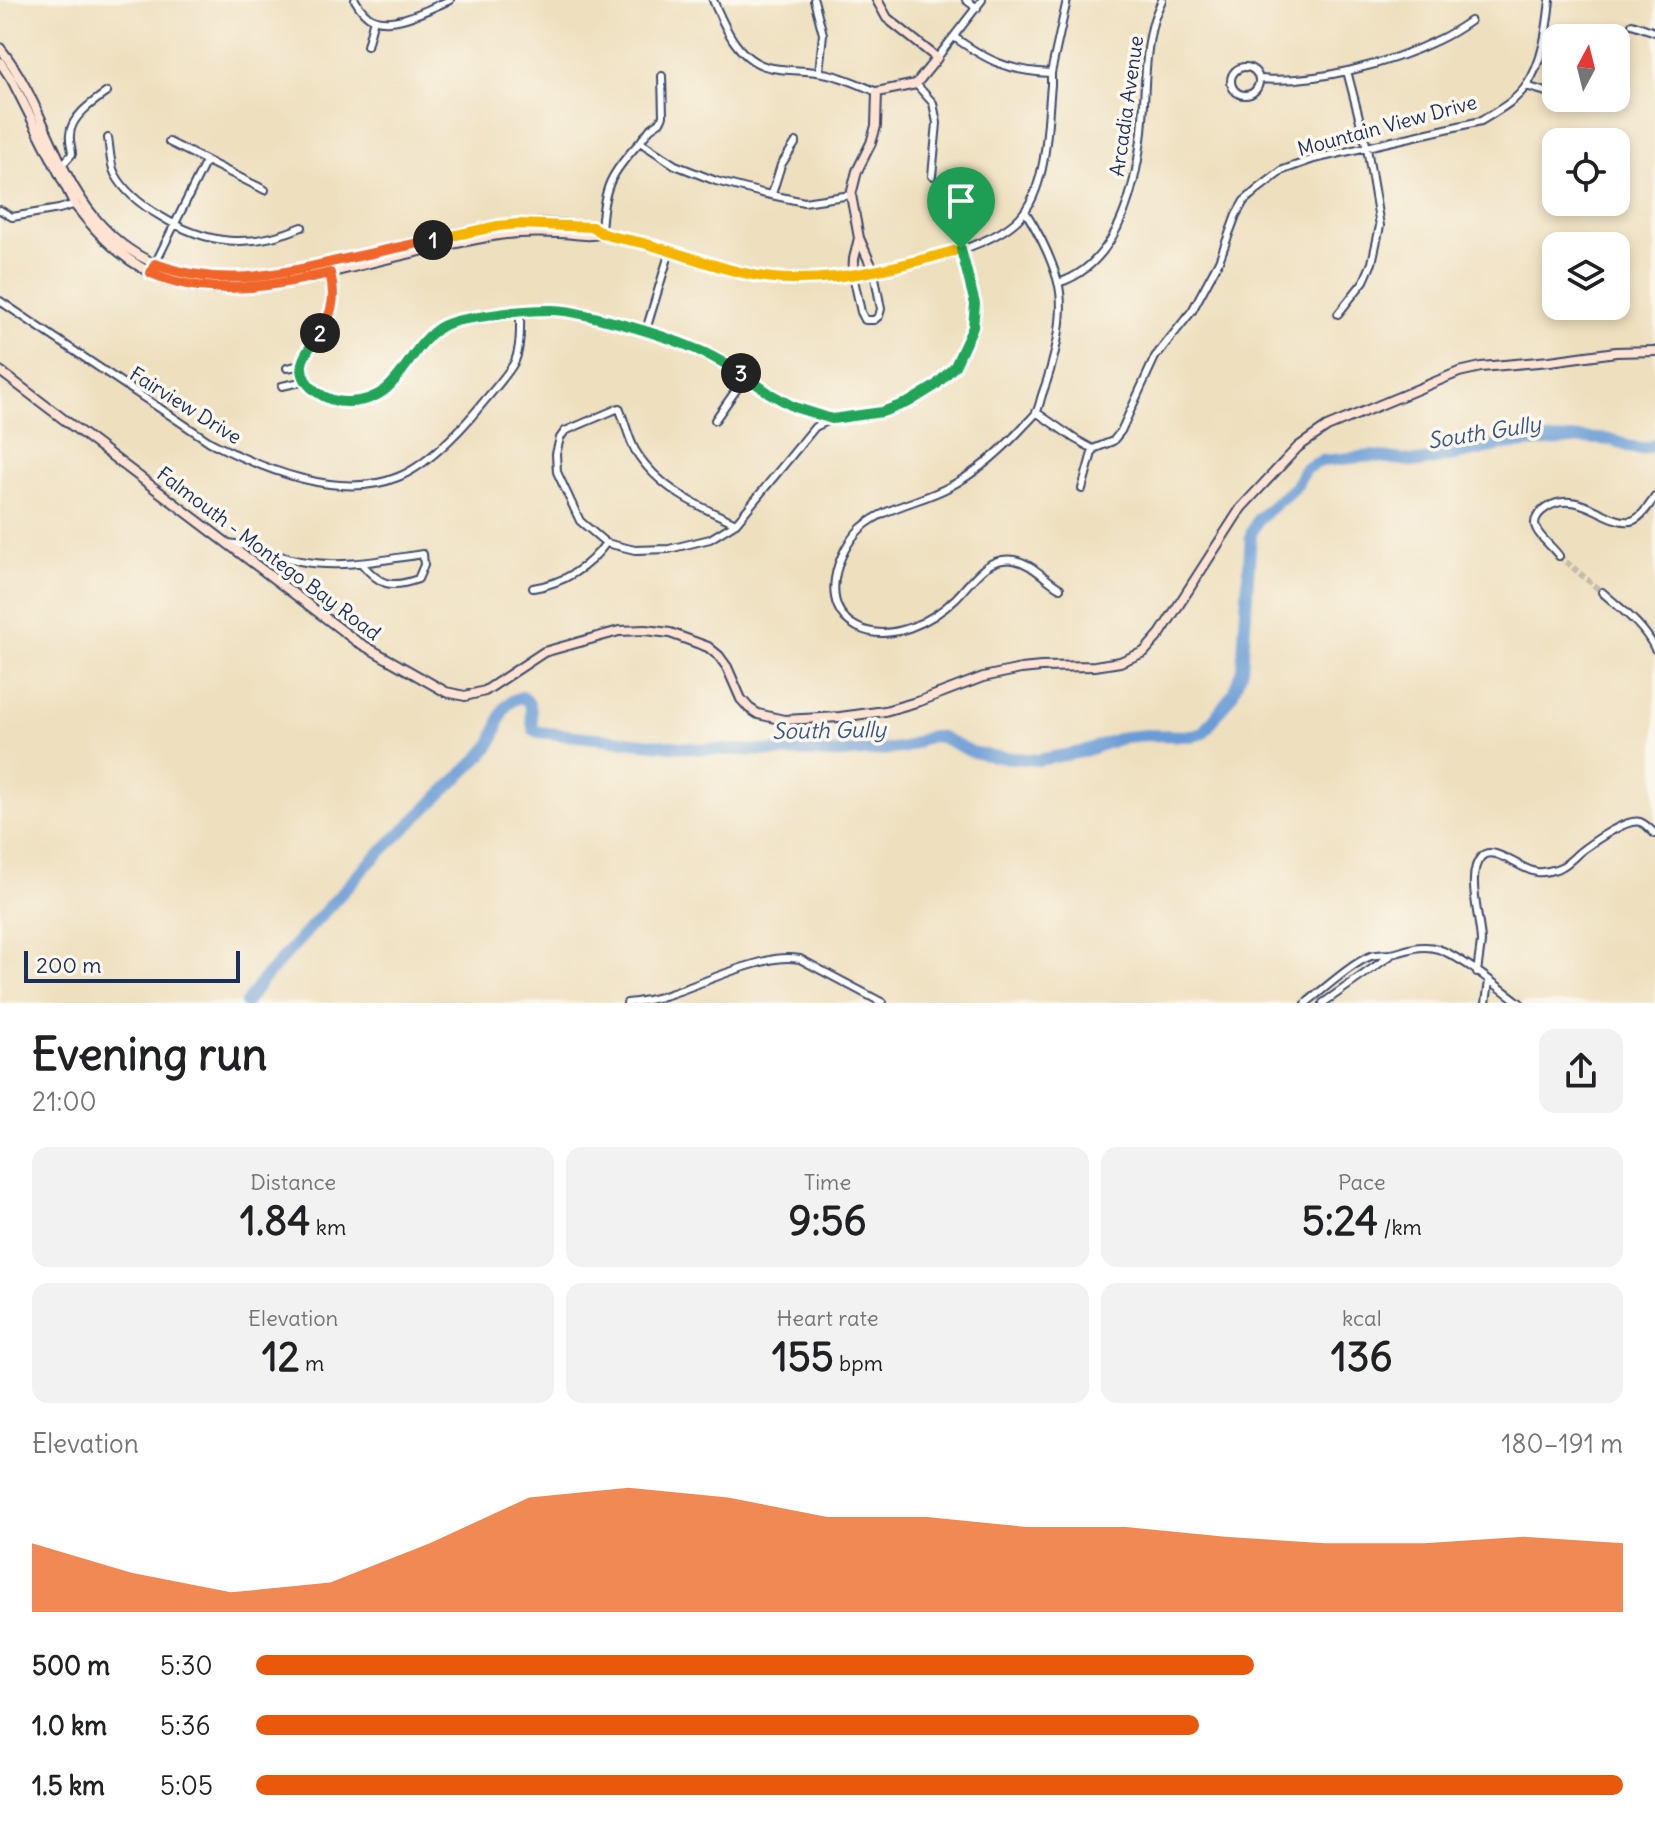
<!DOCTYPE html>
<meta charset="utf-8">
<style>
body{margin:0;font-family:Delius,sans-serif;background:#f2f2f2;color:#202124;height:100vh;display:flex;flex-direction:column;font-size:30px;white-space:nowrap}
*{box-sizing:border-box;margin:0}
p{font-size:26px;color:#757577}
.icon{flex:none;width:44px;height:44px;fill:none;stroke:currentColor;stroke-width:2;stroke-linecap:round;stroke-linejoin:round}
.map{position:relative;height:1003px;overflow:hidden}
.details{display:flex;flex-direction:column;background:#fff;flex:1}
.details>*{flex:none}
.needle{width:52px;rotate:7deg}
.tools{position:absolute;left:1542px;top:24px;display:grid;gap:16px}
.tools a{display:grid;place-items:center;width:88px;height:88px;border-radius:16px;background:#fff;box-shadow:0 4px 12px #0003;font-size:40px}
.scale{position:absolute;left:24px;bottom:20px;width:216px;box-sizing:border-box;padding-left:8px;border:4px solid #1b2f5e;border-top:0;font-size:22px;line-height:28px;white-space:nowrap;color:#1b2f5e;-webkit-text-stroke:6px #fbf7ec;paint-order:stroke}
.pin{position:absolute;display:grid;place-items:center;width:68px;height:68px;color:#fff;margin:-82px -34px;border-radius:50% 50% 50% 0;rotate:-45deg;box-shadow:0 0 8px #0007}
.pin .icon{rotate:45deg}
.km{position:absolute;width:40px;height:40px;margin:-20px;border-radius:50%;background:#222;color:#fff;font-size:22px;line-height:40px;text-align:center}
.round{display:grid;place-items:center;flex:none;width:84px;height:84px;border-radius:16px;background:#f2f2f2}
.overview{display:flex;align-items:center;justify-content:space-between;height:136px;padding:0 32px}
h1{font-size:44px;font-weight:700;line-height:60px}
.stats{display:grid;grid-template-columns:repeat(3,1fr);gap:12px;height:136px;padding:8px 32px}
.stats div{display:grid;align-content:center;border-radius:16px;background:#f2f2f2;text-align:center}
.stats b{font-size:40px;font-weight:700}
.stats small{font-size:22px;font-weight:400}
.stats p{font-size:22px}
.chart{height:224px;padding:16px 32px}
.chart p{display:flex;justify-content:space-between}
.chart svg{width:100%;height:144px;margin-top:8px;fill:#ea580c;opacity:.7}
ul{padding:0 32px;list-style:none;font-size:26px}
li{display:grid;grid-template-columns:128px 96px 1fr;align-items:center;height:60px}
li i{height:20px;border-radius:10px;background:#ea580c}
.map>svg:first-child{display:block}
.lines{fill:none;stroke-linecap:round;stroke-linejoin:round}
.river{stroke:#6b9cd5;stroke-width:12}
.street-tunnel{stroke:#c4bcab;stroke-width:6;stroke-dasharray:6 3;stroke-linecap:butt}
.street-casing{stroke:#3b496c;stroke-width:10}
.secondary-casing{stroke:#3b496c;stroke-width:12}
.street{stroke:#fff;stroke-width:6}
.secondary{stroke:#fee3d2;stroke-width:8}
.split-1-casing{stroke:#fff;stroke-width:16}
.split-2-casing{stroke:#fff;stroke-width:16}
.split-3-casing{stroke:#fff;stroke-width:16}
.split-4-casing{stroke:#fff;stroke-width:16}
.split-1{stroke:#f5b400;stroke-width:10}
.split-2{stroke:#f0652b;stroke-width:10}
.split-3{stroke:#22a559;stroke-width:10}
.split-4{stroke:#22a559;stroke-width:10}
.labels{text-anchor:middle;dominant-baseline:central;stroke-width:7;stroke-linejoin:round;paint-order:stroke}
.street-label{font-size:20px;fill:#1b2f5e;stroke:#fbf7ec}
.water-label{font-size:22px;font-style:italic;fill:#375588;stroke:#fbf7ec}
</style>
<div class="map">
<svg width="1655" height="1003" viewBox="0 0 1655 1003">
<rect width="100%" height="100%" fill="#fbf7ec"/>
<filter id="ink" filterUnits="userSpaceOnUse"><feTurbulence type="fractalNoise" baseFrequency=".0125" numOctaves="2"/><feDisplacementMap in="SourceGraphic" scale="16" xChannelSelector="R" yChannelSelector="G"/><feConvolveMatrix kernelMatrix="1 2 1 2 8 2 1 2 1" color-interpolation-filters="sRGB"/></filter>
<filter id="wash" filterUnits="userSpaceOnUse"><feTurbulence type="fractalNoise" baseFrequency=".006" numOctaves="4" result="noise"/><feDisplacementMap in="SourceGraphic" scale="32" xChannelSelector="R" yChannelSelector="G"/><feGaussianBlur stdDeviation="1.8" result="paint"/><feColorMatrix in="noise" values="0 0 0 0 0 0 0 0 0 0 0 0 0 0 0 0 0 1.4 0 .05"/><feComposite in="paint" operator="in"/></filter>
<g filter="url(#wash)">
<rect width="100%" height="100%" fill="#eedfbe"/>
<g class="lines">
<path class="river" d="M246,1003l15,-21 106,-117 116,-111c4,-6 9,-10 11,-17 7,-18 6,-35 28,-40 13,7 7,20 12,33l4,2 162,17 139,4 64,-5 28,-12 10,1 31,15 19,4 47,4 43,-8 43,-15 23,-2 46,1 10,-3 5,-6 25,-34 9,-24 9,-135 7,-15 38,-33 9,-17 16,-8 51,-5 47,6 83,-17 82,-7 29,2 19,8 10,1 13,-4"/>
</g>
</g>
<g filter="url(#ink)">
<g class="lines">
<path class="street-tunnel" d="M1559,556l43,36"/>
<g class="street-casing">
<path id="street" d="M355,0c4,7 11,16 18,19 23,9 57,-11 77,-19
M713,0c12,28 26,63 60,68 16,3 34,2 50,5 19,3 37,12 54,19
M814,0l9,34 -4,38
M966,0l11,8
M1632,24l23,8
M954,37c34,24 54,34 97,36
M367,46l7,-27
M937,58l45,-58
M1231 81a14 14 0 1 1 28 0a14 14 0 1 1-28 0Z
M1259,79c54,5 130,-15 179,-39 11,-5 22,-12 32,-19
M916,84l17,19 4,20 -5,53
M1526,86l30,9
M1568,98l27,9
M108,138c2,11 2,27 7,36 10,19 28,32 45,42 47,29 90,33 142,11
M169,142l96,48
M640,142l10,-13 10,-7 3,-6 -1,-40
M62,165l10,-11c0,-7 -3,-12 -2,-19 0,-18 24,-34 37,-43
M772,194l9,-29 15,-23
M0,210l12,7 47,-8 17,-5
M1025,211c14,22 26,46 33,71 9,33 -5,83 -16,113 -2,6 -3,13 -6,18 -3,4 -8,9 -12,13 -22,24 -46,46 -75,61 -28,15 -65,20 -88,41 -25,24 -43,79 -4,99 33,17 76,-6 99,-29 17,-17 30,-42 58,-38 18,3 30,19 46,28
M601,233c2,-45 9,-59 39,-91l35,23 41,16 46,12 42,9 47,-7
M327,264c5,17 10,36 3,53 -10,25 -50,53 -11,77 11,6 24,9 35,7 46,-4 52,-49 85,-72 19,-14 59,-15 82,-17 10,-1 21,-2 31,-2 17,0 36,5 53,10 49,13 97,28 141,55 8,6 16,13 24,18 14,9 29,15 44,20 5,2 12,6 17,6 8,1 17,-2 24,-3 47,-7 87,-23 108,-68 3,-6 9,-14 10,-22 6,-24 -6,-53 -12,-77
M154,266l52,-105
M853,275l8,37 4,8h9l5,-4 2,-7 -7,-37c41,-8 128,-26 151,-61 23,-33 22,-87 26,-126v-12l16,-73
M1058,283c58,-18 76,-89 83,-143 5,-38 2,-79 12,-117 2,-8 6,-16 9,-23
M0,301l210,141c53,27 129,59 188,35 28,-11 60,-44 79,-67 10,-13 32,-36 38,-49 6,-15 5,-33 5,-49
M1338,314l26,-33 8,-18 8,-37 -13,-78 -20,-77
M646,330l24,-79
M287,368l15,-3
M282,386l24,-5
M1036,412l39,27 18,10 20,-8 8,-10 34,-74 37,-46 27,-50 17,-46 8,-14 14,-12 25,-19 31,-11 167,-38c16,-10 34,-19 45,-35 17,-23 21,-58 24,-86
M715,420l31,-44
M1082,489l11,-40
M736,523l-26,16 -41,10 -34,1 -29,-7 -26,-22 -23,-49 -1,-18 4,-16 5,-7 54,-23c6,13 9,29 16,42 23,38 62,56 101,73l79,-96 17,-8
M228,543c24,2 47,13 72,18 41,8 82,-1 123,-7l1,11 -6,14c-28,10 -38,6 -56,-15
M1559,556c-10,-15 -40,-30 -13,-48 33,-22 65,21 88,12 9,-4 16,-16 21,-23
M533,588c31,-5 54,-19 73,-45
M1602,592c19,17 42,33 53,57
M1477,973c1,-10 3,-21 4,-31 0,-21 -16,-68 0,-85 12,-14 40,14 56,15 6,1 18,-2 24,-5 9,-4 16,-14 24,-19 11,-8 43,-30 55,-26 6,2 11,8 15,12
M627,1003c43,-3 83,-27 124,-38 17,-5 31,-9 49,-6l83,44
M1306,1003c17,-13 46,-40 65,-47 8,-2 17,-1 25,-3 14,-4 27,-9 42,-4 22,7 62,39 82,54
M1323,1003l67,-47
M1486,1003l3,-22"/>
</g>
<g class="secondary-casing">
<path id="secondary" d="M0,48c41,51 53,119 95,170 68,81 158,62 249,42 51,-12 102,-26 154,-34 32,-5 66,-2 98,1 13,12 36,13 52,18 46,13 91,31 139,34 29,3 59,-3 87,-7l-15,-34 -8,-43 6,-24 14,-28 5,-17 1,-34 39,-8 21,-26 -50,-40 -10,-18
M0,62l12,18 63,125c25,32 54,62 94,75 61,21 131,0 192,-15 45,-11 91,-22 137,-30 21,-3 41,-3 61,-2 14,0 30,5 42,0
M853,275l1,-16 5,-21
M0,371l356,270 90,51 19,4 20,-5 59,-39 75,-21 26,-1 25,3 38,14 11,9 8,11 14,32 8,9 9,6 26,6 56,-3 45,-6 35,-10 63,-24 38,-8 20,-2 54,-1 25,-4 24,-10 16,-18 81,-126 57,-61 29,-20 132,-55 22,-5 69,-6 66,-9 39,-1"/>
</g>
<use href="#street" class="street"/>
<use href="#secondary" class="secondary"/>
</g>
</g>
<g class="lines" filter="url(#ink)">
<g class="split-1-casing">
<path id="split-1" d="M433,240l65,-14 20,-2 74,3c4,1 6,4 10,6 10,5 30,7 41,10 49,13 98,36 149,36 58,1 113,-14 169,-30"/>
</g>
<g class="split-2-casing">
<path id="split-2" d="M320,333c13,-20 16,-37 10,-60 -59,14 -122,25 -179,0l4,-9c63,24 118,12 181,-3 33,-7 65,-14 97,-21"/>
</g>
<g class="split-3-casing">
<path id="split-3" d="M320,333c-6,9 -16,20 -18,31 -2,24 27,39 47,38 53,-2 54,-49 90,-74 13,-8 32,-10 47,-12 21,-4 45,-6 66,-6 18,0 37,6 54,10 32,8 62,17 92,30 15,6 29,15 43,23"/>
</g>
<g class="split-4-casing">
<path id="split-4" d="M741,373l28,20 25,14 38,12 50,-7 27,-10 26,-16 20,-20 18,-39 2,-23 -14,-55"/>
</g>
<use href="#split-1" class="split-1"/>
<use href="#split-2" class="split-2"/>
<use href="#split-3" class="split-3"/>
<use href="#split-4" class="split-4"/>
</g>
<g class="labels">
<g class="street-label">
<text transform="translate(1126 106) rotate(-82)">Arcadia Avenue</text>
<text transform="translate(1387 125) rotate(-15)">Mountain View Drive</text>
<text transform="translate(186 405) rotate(32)">Fairview Drive</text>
<text transform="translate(269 553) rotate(37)">Falmouth - Montego Bay Road</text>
</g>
<g class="water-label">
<text transform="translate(1484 432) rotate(-9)">South Gully</text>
<text transform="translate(829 730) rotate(-1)">South Gully</text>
</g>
</g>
</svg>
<div class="tools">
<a><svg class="needle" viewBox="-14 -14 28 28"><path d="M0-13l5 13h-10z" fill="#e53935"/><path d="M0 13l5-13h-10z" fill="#757577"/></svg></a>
<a><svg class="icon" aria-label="locate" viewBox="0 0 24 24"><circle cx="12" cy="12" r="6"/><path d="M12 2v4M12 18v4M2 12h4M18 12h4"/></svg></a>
<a><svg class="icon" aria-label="layers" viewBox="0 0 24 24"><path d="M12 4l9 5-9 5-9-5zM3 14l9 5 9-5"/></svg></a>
</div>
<div class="scale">200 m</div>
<div class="pin" style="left:961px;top:249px;background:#1e9e55"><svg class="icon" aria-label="arrive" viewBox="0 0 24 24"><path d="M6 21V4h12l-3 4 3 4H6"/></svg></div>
<b class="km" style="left:433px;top:240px">1</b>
<b class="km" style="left:320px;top:333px">2</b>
<b class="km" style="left:741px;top:373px">3</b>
</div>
<section class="details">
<div class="overview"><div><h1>Evening run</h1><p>21:00</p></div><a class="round"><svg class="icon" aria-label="share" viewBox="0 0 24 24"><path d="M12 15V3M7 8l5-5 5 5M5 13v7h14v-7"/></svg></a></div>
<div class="stats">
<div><p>Distance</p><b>1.84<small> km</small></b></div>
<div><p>Time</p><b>9:56</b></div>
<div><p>Pace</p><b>5:24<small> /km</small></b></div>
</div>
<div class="stats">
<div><p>Elevation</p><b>12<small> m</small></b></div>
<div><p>Heart rate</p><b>155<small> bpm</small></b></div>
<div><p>kcal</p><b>136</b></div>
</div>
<div class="chart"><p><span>Elevation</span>180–191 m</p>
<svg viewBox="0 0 160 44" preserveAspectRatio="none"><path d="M0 44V23L10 32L20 38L30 35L40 23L50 9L60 6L70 9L80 15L90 15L100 18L110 18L120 21L130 23L140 23L150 21L160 23V44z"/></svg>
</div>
<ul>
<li><b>500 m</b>5:30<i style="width:73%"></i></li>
<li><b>1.0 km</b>5:36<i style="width:69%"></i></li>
<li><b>1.5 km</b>5:05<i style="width:100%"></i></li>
</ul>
</section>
